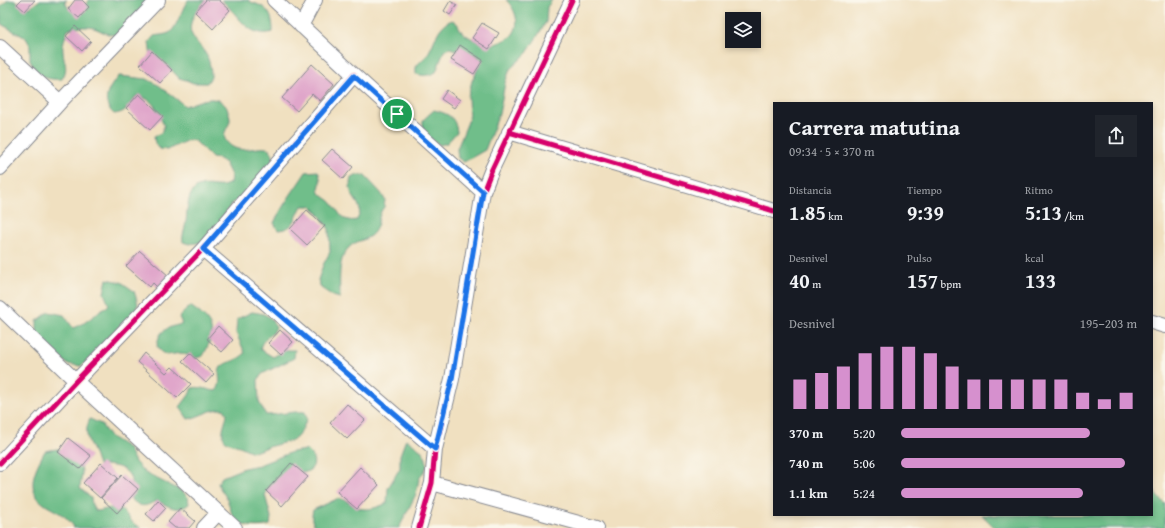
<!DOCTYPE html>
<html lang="es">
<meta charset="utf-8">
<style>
body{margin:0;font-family:"Gentium Book Plus",serif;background:#20242c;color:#f1f3f6;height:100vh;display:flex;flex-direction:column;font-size:15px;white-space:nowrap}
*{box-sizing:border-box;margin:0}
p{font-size:13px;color:#9ea1a6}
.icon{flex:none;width:22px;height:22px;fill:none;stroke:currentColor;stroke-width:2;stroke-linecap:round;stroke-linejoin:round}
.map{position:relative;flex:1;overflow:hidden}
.details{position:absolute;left:773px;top:102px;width:380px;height:414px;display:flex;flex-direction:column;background:#171b24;border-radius:0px;box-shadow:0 2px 6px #0003}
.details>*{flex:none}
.controls{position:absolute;left:725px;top:12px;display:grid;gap:8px}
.controls a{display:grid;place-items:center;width:36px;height:36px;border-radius:0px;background:#171b24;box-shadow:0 2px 6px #0003;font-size:20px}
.pin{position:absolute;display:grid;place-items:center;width:34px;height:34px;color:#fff;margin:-17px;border:2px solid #fff;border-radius:50%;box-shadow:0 1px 4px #0007}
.round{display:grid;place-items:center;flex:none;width:42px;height:42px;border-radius:0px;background:#20242c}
.summary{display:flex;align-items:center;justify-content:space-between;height:68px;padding:0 16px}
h1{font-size:22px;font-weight:700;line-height:30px}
.stats{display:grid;grid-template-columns:repeat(3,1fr);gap:6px;height:68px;padding:4px 16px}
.stats div{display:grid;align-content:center}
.stats b{font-size:20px;font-weight:700}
.stats small{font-size:11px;font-weight:400}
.stats p{font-size:11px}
.chart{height:112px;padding:8px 16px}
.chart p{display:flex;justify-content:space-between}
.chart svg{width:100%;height:72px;margin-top:4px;stroke:#d690ce;stroke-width:6}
ul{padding:0 16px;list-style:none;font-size:13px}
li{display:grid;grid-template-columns:64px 48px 1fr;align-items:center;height:30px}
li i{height:10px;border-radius:5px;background:#d690ce}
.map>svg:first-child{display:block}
.forest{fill:#6fbe8a;stroke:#457674}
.building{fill:#e0a6ca}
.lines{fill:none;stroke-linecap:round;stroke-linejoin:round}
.minor-casing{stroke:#86888f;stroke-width:16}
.minor{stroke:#fff;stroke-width:14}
.cycleway-casing{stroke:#fbf7ec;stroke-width:8}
.cycleway{stroke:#d6006c;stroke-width:5}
.route-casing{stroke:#fff;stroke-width:8}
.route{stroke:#1a73e8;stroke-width:5}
</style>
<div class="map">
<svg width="1165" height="528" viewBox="0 0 1165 528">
<rect width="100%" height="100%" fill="#fbf7ec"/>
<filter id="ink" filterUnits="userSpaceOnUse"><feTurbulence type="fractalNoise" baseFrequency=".025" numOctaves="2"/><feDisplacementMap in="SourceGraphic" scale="8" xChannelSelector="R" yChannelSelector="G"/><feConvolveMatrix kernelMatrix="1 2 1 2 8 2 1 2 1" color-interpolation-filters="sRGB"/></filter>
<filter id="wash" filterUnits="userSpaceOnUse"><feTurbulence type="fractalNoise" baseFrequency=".012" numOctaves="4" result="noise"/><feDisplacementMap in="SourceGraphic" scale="16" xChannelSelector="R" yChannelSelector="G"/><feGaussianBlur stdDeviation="0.9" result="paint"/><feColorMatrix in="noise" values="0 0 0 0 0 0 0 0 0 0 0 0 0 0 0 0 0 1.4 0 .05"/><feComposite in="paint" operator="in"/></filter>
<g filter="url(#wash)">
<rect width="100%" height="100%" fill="#f0e0c0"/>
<path class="forest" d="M8,0l8,1 13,7 11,-8h27l-2,2 3,6 16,4 4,-12h65l-37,35c-9,0 -14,-4 -22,-7 -8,-2 -19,-1 -26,2 -3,7 -6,14 -5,22 1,11 6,16 -1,27 -10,1 -16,-1 -25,-4l-7,-15v-15l-4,-7 -25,-14 -1,-17z
M188,0h18c-8,8 -20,23 -14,35 4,8 11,13 15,21 3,7 4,14 4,21l-4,6h-14l-7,-3 -7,-2 -10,-11 -18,-10 -2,-15 5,-6c4,-1 11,-1 15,-3 7,-3 13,-25 19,-33z
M221,0h27c3,3 7,3 11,5 12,5 14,16 14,27 -26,7 -34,-18 -52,-32z
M506,0h46l-5,7 -1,15 -19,31 -17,16 -5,14 -6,31 -14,36 -21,12 -6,-4 -1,-9 12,-30 -1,-23 4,-15 9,-19 -3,-6 -6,-2 -8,-1 -14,-5 -6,3 -8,21c-7,4 -12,4 -20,2v-7c3,-5 8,-8 11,-12 9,-13 9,-29 25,-35 8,4 5,6 10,12 7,6 18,11 27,14 7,-2 15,-5 21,-9 12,-10 6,-28 -4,-37z
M119,76l28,3 13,7 25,20c13,-4 29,-13 40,-1 3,4 5,10 5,15 -1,8 -10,14 -3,22 12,15 29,2 43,7l3,7 1,7 -24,29 -19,12 -3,6 -24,32 -15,2 -6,-2c-1,-7 1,-9 2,-15 3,-11 0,-38 16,-41 11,-3 18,4 29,-3l1,-8 -6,-12 -6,-4 -7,-1 -17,-17 -7,-1 -21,10 -7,-1 -5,-6 -1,-7 7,-3 3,-7c-6,-14 -10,-29 -28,-30 -7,9 -9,17 -22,18 -14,-12 -6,-26 5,-38z
M434,110c14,4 21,6 23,22l-10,11 -7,2 -17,-10v-15z
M318,171c3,8 3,13 0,20 4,5 8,7 12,10 10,10 10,22 27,19 10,-20 -12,-19 -6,-42l7,-3 7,1 16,17 4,7 -1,7c-7,8 -4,17 -10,25 -5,7 -13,8 -19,11 -19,10 -15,37 -15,55l-7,-2 -12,-8 -3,-8 5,-15 7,-13 -1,-23 -13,-19 -6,-4h-8c-7,12 -7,23 -24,24l-4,-7c9,-19 21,-34 32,-51z
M107,279l14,3 13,9 4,13 -6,13 -23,19 -17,22 -11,8 -14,-2 -30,-28v-15l12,-9 15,3 9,13 11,-5 25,-18 -5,-12z
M190,306c24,16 27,24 13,50l-7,2 -15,-5 -14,2 -6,-3 -4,-6c2,-17 10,-18 25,-22l-3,-7z
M252,312c13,2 17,2 24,15l-3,6c-7,4 -11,8 -13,16l13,8 13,-7h9l-1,8 -32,16 -4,6 1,22 7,13c13,0 26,-4 39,-3l2,7 -6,13 -5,6 -6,3 -22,6 -14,5c-4,-1 -8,-3 -12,-5 -9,-4 -21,-2 -19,-17 1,-5 3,-10 4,-16l-3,-5c-13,-1 -24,8 -36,10l-8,-12 9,-12 3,-7c9,-2 15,2 24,3 1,-2 3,-3 3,-6 2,-5 -2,-12 2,-18 6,-6 16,-5 24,-14l-9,-20 1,-14z
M90,419l11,5 8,12 19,12 7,14 10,11 37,18 6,6 1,7c-12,9 -20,2 -32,-3 -12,5 -15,8 -26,-2 -1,-6 1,-13 0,-19 -3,-15 -22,-15 -33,-15 -3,-6 -3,-10 -6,-16 -5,-11 -8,-18 -2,-30z
M406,439l17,13 3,7 1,8 -8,12 -3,15 -17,34h-46l-13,-3 -8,3h-15c-6,-6 -6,-10 -4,-18l26,-12c8,2 13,8 20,10 9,3 20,-1 28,-5l1,-15 12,-20v-13z
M57,449l7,1 17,14 1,9 -2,15 11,10 1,7 4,6c6,0 11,-3 16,-3 11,-1 15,8 21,15 2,2 6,3 8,5h-68l1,-1c-8,-12 -15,-14 -27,-21 -24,-15 -12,-37 -2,-55z
M307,450c7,6 11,17 -1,22 -4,1 -9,0 -13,1 -5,1 -10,3 -15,5 -7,4 -9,10 -13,17l6,22 -1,8c-12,3 -32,3 -38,-11 -2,-5 -3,-10 -5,-15 -3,-6 -7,-9 -9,-16l4,-6 22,-9 15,-3 33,-13z
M1152,484l4,11 9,9v24h-170l-13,-13h170z"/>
<g id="blocks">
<path class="building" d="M21,0h14l-10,11 -8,-7z
M75,0h7l7,7 -10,11 -11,-9z
M206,0h13l11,10 -17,19 -18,-17z
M450,1l7,4 -7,10 -6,-4z
M482,23l17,10 -10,16 -17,-11z
M75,26l16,15 -9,10 -16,-15z
M460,45l23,15 -9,14 -23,-14z
M152,51l20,19 -12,13 -20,-18z
M312,64l22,20 -14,17 -8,-7 -15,17 -15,-13z
M447,90l13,10 -6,8 -13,-9z
M139,94l24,22 -13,14 -24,-22z
M332,149l21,18 -10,12 -21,-19z
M307,210l18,16 -18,19 -17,-16z
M140,251l29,25 -11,12 -5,-5 -3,4 -24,-21z
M218,326l15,14 -11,12 -15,-13z
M280,330l13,12 -12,13 -13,-12z
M144,353l22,20 6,-6 19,17 -14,14 -40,-36z
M190,353l24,21 -8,9 -24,-22z
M347,404l18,16 -18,19 -17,-16z
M68,438l23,18 -11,13 -22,-17z
M101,463l17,15 -18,20 -17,-15z
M291,463l17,14 -26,29 -16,-15z
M360,467l19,18 -22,24 -20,-17z
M122,475l16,14 -21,24 -16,-15z
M158,500l8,8 -12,13 -8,-7z
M180,508l15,13 -6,7h-14l-7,-6z"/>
</g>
</g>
<g filter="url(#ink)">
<use href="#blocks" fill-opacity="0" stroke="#86888f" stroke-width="1"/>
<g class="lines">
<g class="minor-casing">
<path id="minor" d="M274,0l80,75 129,117
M301,26l14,-26
M0,47l60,55
M509,132l265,79
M0,168l60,-66 98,-102
M203,249l232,200
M0,308l76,73 159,147
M1152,322l13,4
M0,463l76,-82 127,-132 151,-174
M432,483l165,45
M204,528l14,-15
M419,528l13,-45 3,-34 17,-70 31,-187 9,-23 80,-169"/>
</g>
<use href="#minor" class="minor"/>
<g class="cycleway-casing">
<path id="cycleway" d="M509,132l265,79
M0,463l76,-82 127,-132 151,-174
M419,528l13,-45 3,-34 17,-70 31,-187 9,-23 80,-169"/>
</g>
<use href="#cycleway" class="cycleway"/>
</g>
</g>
<g class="lines" filter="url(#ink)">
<g class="route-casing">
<path id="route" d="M354,76l129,116 -31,187 -17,70 -232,-200z"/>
</g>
<use href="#route" class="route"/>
</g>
</svg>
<div class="controls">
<a><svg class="icon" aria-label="layers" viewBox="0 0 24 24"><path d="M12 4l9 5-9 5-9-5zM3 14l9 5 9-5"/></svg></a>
</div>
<div class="pin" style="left:397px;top:114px;background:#1e9e55"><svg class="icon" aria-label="arrive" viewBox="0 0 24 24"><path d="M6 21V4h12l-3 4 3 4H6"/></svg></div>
<section class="details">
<div class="summary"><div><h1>Carrera matutina</h1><p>09:34 · 5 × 370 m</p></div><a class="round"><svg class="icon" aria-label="share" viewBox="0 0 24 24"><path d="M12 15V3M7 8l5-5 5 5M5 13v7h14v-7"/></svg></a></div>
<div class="stats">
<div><p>Distancia</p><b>1.85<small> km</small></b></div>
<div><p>Tiempo</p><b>9:39</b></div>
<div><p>Ritmo</p><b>5:13<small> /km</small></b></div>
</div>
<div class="stats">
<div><p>Desnivel</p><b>40<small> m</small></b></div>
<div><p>Pulso</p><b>157<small> bpm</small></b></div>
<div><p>kcal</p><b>133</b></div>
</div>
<div class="chart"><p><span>Desnivel</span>195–203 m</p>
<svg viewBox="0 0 160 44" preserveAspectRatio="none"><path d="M5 44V26M15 44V22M25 44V18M35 44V10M45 44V6M55 44V6M65 44V10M75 44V18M85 44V26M95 44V26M105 44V26M115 44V26M125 44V26M135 44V34M145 44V38M155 44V34"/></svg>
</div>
<ul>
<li><b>370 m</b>5:20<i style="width:80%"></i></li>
<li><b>740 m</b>5:06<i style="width:95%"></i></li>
<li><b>1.1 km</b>5:24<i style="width:77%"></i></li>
</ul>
</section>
</div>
